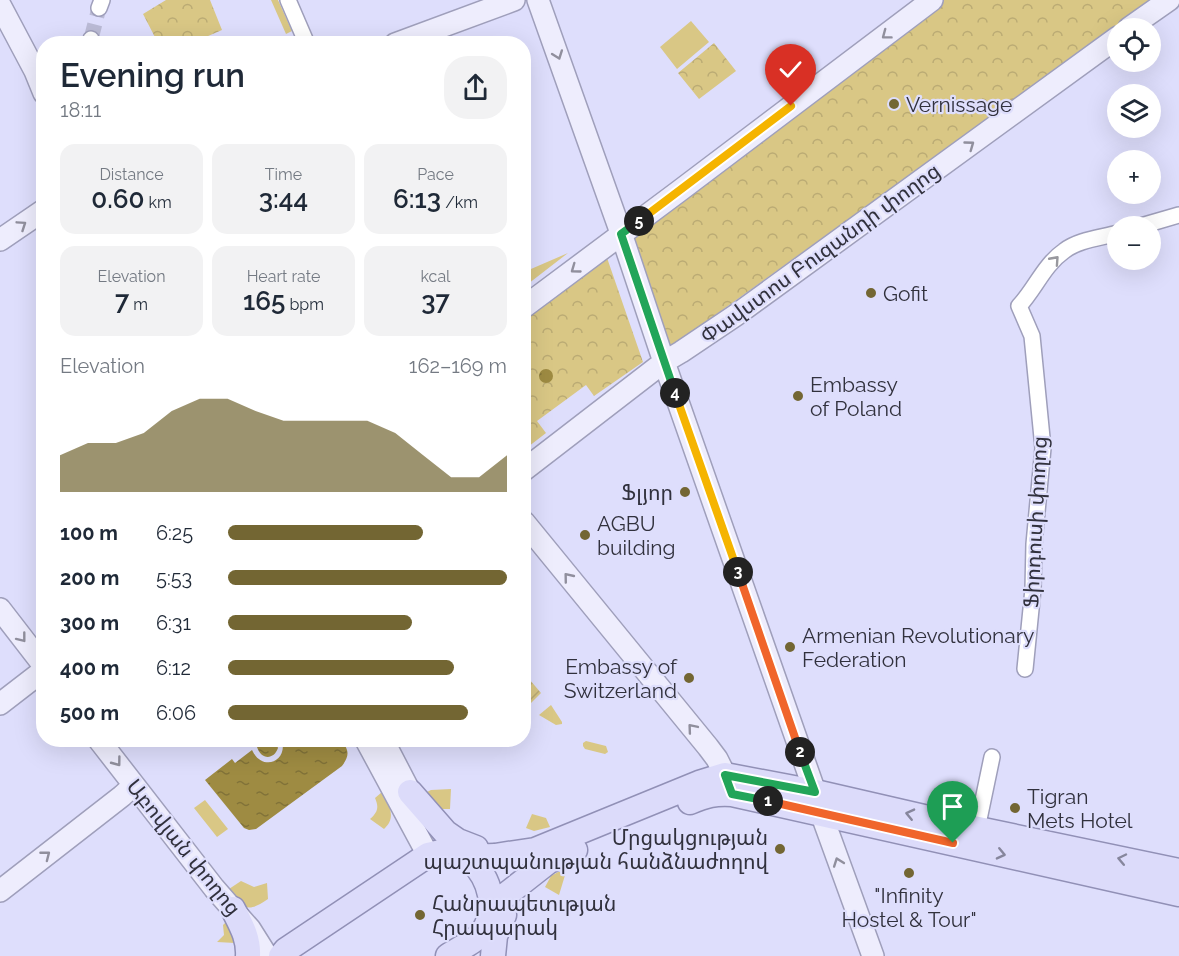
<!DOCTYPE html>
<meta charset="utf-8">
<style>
body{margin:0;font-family:Raleway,"Noto Sans Armenian",sans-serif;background:#f2f2f3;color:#1f2937;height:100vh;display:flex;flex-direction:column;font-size:22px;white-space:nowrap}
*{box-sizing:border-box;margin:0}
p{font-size:20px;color:#747a83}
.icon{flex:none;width:33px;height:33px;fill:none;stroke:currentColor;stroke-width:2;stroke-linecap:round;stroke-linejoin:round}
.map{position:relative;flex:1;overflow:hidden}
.sheet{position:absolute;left:36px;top:36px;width:495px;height:711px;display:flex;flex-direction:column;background:#fff;border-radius:24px;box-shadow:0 6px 24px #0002}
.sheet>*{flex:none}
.tools{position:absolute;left:1107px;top:18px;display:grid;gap:12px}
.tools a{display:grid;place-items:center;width:54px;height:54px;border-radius:50%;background:#fff;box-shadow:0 6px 24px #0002;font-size:30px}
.pin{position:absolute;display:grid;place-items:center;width:51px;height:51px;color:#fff;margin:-62px -26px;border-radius:50% 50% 50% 0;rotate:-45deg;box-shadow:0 0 6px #0007}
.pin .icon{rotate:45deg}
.km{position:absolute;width:30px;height:30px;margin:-15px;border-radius:50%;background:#222;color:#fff;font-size:16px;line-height:30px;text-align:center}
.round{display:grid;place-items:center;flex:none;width:63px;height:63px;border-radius:24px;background:#f2f2f3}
.head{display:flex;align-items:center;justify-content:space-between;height:102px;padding:0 24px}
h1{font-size:33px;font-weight:600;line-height:45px}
.figures{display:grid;grid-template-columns:repeat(3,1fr);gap:9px;height:102px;padding:6px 24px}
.figures div{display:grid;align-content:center;border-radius:15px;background:#f2f2f3;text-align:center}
.figures b{font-size:26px;font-weight:600}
.figures small{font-size:16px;font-weight:400}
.figures p{font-size:16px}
.chart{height:168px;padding:12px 24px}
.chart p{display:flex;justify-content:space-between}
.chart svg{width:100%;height:108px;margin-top:6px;fill:#736633;opacity:.7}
ul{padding:0 24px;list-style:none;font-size:20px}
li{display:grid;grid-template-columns:96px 72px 1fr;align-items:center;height:45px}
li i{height:15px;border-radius:8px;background:#736633}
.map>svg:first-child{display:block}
.grass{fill:#d9c785}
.park{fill:url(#park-crowns)}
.garden{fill:url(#garden-furrows)}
.water{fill:url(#water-ripples)}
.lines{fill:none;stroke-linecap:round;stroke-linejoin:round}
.street-tunnel{stroke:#bbbbd6;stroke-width:15;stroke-dasharray:15 8;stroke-linecap:butt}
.street-casing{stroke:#9f9fbb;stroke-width:18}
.secondary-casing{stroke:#9f9fbb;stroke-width:24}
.primary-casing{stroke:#9190b6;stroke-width:27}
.street{stroke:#fff;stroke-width:15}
.secondary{stroke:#eeedfd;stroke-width:21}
.primary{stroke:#dcdbfa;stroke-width:24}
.oneway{stroke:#908f9d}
.oneway2{stroke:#98989e}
.oneway3{stroke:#86869c}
.split-1-casing{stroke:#fff;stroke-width:12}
.split-2-casing{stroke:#fff;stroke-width:12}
.split-3-casing{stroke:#fff;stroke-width:12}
.split-4-casing{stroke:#fff;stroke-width:12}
.split-5-casing{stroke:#fff;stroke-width:12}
.split-6-casing{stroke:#fff;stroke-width:12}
.split-1{stroke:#f0652b;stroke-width:8}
.split-2{stroke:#22a559;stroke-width:8}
.split-3{stroke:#f0652b;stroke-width:8}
.split-4{stroke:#f5b400;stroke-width:8}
.split-5{stroke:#22a559;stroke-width:8}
.split-6{stroke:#f5b400;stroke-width:8}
.poi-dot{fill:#736633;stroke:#dedefc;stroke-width:2}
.labels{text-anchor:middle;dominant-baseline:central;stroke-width:4.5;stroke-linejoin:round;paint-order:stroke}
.poi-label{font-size:21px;fill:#31313d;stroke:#dedefc;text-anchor:start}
.street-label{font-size:21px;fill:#31313d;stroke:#dedefc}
</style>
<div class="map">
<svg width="1179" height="956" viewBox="0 0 1179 956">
<defs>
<pattern id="park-crowns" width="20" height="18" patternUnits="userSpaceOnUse" patternTransform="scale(1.5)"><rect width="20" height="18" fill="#d9c785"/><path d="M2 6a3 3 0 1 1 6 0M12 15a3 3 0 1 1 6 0" fill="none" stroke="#bbab74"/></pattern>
<pattern id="garden-furrows" width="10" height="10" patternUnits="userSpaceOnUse" patternTransform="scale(1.5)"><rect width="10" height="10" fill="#d9c785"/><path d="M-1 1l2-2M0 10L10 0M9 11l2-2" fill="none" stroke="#bbab74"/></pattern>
<pattern id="water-ripples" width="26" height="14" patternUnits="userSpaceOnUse" patternTransform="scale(1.5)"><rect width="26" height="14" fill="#9e8b42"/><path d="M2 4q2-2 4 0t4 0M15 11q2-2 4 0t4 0" fill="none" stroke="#817238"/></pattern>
</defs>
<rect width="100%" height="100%" fill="#dedefc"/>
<path class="grass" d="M271,0h7l14,31 -6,3z
M691,21l18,21 -32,27 -17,-22z
M568,253l-44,34v-15z
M551,705l11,17v2l-6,1 -17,-10z
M586,741l20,5 2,6 -3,2 -20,-5 -2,-3v-3z
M451,789l-1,20h-13l-5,-6 -5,-11 4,-2z
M382,792c7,12 15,26 2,37l-14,-10c8,-7 9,-12 5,-21z
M205,800l23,29 -11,8 -23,-29z
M532,814l14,4 4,9 -16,4 -8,-3z
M558,872h8l-7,23 -14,-8 6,-11z
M241,881l13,6 13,-4 1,16c-22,15 -24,9 -39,-10z
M226,922l4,5 5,16 -18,-1 7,-7 -1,-10z"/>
<path class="park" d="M166,0h44l12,30 -30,13h-34l-15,-29z
M941,0h212l-482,347 -41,-115z
M714,43l22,28 -37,28 -21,-26z
M605,252l38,110 -49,34 -8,-11 -49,36 9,12 -22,17v-136z"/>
<path class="garden" d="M524,673l17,20 -17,17z"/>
<path class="water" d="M539 376a7 7 0 1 1 14 0a7 7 0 1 1-14 0Z
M261,740h14l3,8c-4,12 -17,12 -21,-1z
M282,740h59c8,10 9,15 1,26l-86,63 -7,1 -5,-2 -39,-48 27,-21 3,4 17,-13c10,22 36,12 30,-10z"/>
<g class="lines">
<path class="street-tunnel" d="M91,39l8,-31"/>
<g class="street-casing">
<path id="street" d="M288,0l19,44
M99,8l3,-8
M90,44l1,-5
M1141,226l38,-11
M1025,669l8,-80 1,-45 9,-96 -11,-112 -13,-30c16,-17 25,-41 45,-55 14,-11 36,-13 54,-18
M977,829l15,-72"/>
</g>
<g class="secondary-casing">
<path id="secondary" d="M538,0l83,233 43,129 151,430
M0,5l35,66 9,22
M1129,28l40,-28
M395,44l119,-44
M0,240l44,-30
M524,307l154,-115 254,-192
M524,470l140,-108 17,-10 55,-37 382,-278
M524,522l184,225 9,12 8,16
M0,609l44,57
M0,704l44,-34
M99,740l115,148 36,41 17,27
M366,740l62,115
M383,740l27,52 8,13
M821,813l52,143
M0,891l122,-95 12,-11"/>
</g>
<g class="primary-casing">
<path id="primary" d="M410,792l35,40 13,9 18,7
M690,802c16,-7 25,-9 42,-8l447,100
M466,857l29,-1 40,-6 164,-67 26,-8 90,17 139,32 225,47
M233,909c8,16 16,29 15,47
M490,910l17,-16 42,-33 26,-11
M281,956l5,-6 142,-95c7,-1 15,-5 22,-4 8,1 15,5 21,10 19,17 28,49 11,72 -6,8 -25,17 -34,23
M493,956l2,-20 9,-21"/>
</g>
<use href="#street" class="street"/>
<use href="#secondary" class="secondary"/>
<use href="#primary" class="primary"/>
</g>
<defs><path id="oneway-chevron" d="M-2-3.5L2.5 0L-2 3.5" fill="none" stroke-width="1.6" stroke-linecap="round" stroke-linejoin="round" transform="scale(1.5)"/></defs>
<g class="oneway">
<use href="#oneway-chevron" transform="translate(886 35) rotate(143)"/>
<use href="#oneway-chevron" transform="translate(558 55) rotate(70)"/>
<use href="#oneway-chevron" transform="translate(970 145) rotate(-36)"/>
<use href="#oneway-chevron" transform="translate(22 225) rotate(-34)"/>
<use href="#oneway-chevron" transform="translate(575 269) rotate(144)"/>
<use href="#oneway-chevron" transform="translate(568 577) rotate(-129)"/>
<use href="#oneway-chevron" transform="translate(22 638) rotate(52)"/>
<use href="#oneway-chevron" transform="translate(692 728) rotate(-130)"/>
<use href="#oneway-chevron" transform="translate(117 762) rotate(53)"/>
<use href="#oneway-chevron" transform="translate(46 855) rotate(-38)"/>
<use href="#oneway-chevron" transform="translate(838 862) rotate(-110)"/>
</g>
<use class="oneway2" href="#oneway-chevron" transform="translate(1055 260) rotate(-48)"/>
<g class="oneway3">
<use href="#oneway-chevron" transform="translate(910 814) rotate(-167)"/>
<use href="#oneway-chevron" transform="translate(1001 854) rotate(13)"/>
<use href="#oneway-chevron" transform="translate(1122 859) rotate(-168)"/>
</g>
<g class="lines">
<g class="split-1-casing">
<path id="split-1" d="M768,801l185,42"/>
</g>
<g class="split-2-casing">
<path id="split-2" d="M768,801l-36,-7 -7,-19 90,17 -15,-40"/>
</g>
<g class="split-3-casing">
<path id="split-3" d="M738,572l62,180"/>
</g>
<g class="split-4-casing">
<path id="split-4" d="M675,393l63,179"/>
</g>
<g class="split-5-casing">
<path id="split-5" d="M639,221l-18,13 54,159"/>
</g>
<g class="split-6-casing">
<path id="split-6" d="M639,221l152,-115"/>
</g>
<use href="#split-1" class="split-1"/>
<use href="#split-2" class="split-2"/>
<use href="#split-3" class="split-3"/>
<use href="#split-4" class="split-4"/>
<use href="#split-5" class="split-5"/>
<use href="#split-6" class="split-6"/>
</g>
<g class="poi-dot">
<circle cx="894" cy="104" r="6"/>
<circle cx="871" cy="293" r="6"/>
<circle cx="798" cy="396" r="6"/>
<circle cx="685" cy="492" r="6"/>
<circle cx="585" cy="535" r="6"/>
<circle cx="790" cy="647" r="6"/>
<circle cx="689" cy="678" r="6"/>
<circle cx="1015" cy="808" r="6"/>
<circle cx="780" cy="849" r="6"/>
<circle cx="909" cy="873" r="6"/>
<circle cx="420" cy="915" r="6"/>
</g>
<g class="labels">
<g class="poi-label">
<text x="906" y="104">Vernissage</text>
<text x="883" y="293">Gofit</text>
<text x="810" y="384">Embassy<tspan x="810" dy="24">of Poland</tspan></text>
<text x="673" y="492" text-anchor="end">Ֆլյոր</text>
<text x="597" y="523">AGBU<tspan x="597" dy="24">building</tspan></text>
<text x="802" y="635">Armenian Revolutionary<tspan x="802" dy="24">Federation</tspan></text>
<text x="677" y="666" text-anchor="end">Embassy of<tspan x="677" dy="24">Switzerland</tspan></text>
<text x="1027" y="796">Tigran<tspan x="1027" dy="24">Mets Hotel</tspan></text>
<text x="768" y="837" text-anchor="end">Մրցակցության<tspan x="768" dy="24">պաշտպանության հանձնաժողով</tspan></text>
<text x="909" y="895" text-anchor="middle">"Infinity<tspan x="909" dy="24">Hostel &amp; Tour"</tspan></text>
<text x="432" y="903">Հանրապետւթյան<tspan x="432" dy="24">Հրապարակ</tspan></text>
</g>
<g class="street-label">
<text transform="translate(820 253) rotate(-36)">Փավստոս Բուզանդի փողոց</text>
<text transform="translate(1035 522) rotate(-87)">Ֆիրդուսի փողոց</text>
<text transform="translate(184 847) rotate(51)">Աբովյան փողոց</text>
</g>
</g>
</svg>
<div class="tools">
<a><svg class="icon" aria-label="locate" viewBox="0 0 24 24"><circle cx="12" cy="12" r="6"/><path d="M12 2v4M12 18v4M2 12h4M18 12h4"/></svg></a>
<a><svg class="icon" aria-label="layers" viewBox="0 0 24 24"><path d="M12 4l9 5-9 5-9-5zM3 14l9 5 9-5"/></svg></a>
<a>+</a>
<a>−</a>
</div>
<div class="pin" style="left:953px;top:843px;background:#1e9e55"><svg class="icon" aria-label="arrive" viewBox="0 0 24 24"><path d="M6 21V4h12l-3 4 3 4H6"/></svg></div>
<div class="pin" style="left:791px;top:106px;background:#d93025"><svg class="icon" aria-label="check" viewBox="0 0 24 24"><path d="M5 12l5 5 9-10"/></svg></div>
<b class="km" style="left:768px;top:801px">1</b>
<b class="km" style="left:800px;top:752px">2</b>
<b class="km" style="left:738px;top:572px">3</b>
<b class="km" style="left:675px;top:393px">4</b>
<b class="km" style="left:639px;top:221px">5</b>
<section class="sheet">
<div class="head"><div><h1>Evening run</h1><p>18:11</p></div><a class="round"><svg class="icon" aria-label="share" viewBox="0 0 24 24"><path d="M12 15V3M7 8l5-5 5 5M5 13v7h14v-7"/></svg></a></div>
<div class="figures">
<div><p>Distance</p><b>0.60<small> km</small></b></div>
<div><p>Time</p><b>3:44</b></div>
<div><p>Pace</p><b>6:13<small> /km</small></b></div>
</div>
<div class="figures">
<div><p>Elevation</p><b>7<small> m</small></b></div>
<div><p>Heart rate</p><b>165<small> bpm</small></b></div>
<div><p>kcal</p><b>37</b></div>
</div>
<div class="chart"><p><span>Elevation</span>162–169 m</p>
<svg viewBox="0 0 160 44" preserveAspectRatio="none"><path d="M0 44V29L10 24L20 24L30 20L40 11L50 6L60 6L70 11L80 15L90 15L100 15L110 15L120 20L130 29L140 38L150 38L160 29V44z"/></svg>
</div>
<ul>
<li><b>100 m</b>6:25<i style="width:70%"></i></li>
<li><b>200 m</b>5:53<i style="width:100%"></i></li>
<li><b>300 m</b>6:31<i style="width:66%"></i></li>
<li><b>400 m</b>6:12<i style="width:81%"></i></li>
<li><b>500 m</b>6:06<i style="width:86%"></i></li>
</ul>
</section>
</div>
